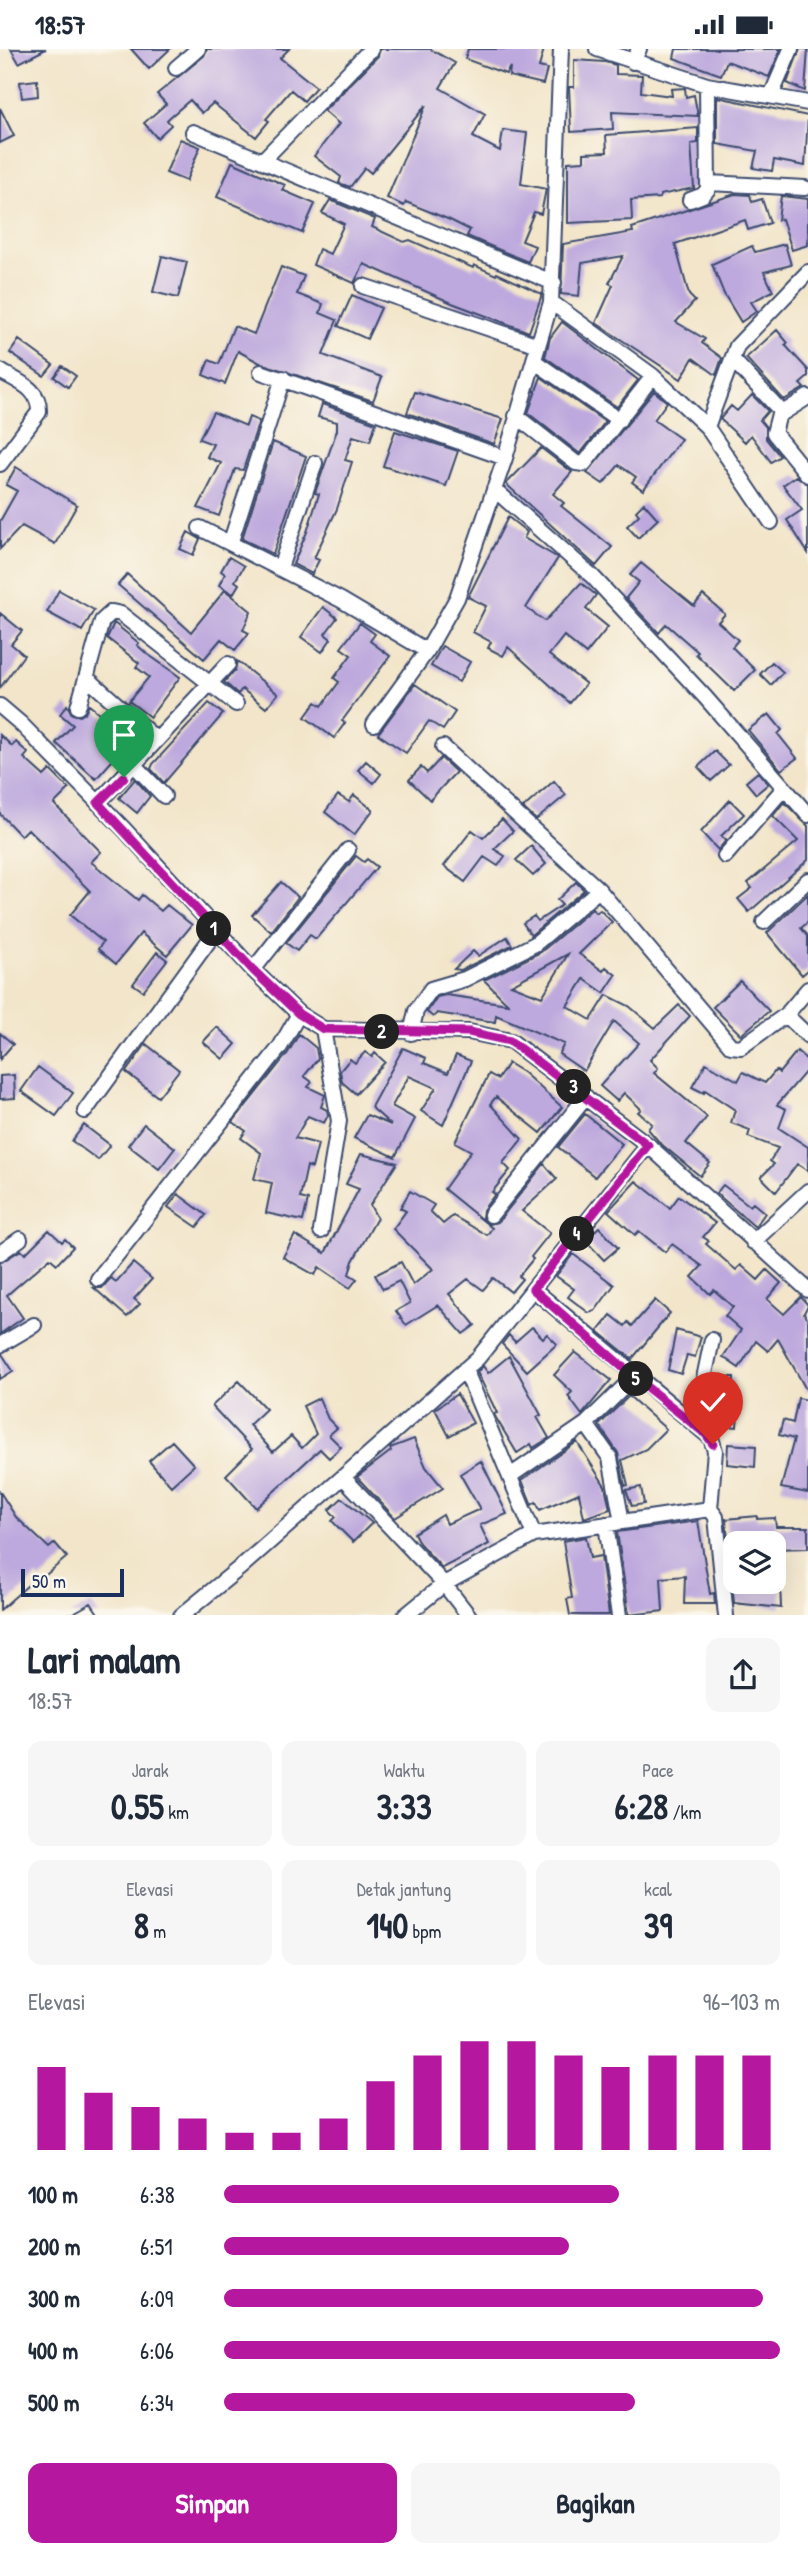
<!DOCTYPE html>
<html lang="id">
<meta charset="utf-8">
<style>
body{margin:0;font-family:"Patrick Hand",sans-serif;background:#f6f6f7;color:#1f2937;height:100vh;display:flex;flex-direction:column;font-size:26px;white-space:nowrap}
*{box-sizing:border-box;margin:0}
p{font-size:23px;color:#747a83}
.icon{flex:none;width:38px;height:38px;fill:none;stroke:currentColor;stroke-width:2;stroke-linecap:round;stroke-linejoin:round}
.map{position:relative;height:1566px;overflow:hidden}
.details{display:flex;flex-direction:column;background:#fff;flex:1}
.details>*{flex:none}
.controls{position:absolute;left:723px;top:1482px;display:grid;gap:14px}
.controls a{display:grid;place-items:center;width:63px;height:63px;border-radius:14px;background:#fff;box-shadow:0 7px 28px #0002;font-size:35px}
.scale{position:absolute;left:21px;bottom:18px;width:103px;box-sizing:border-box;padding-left:7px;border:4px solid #1b2f5e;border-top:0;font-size:19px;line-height:24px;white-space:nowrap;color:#1b2f5e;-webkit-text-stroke:5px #fbf7ec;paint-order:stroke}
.pin{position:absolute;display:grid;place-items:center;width:60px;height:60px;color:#fff;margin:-72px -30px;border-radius:50% 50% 50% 0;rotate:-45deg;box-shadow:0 0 7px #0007}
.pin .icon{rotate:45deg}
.km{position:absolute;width:35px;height:35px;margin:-18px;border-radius:50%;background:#222;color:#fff;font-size:19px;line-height:35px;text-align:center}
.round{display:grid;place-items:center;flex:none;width:74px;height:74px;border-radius:14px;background:#f6f6f7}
.headline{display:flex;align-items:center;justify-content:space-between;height:119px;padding:0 28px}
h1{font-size:38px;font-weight:700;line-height:52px}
.figures{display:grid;grid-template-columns:repeat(3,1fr);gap:10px;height:119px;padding:7px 28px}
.figures div{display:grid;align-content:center;border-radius:14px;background:#f6f6f7;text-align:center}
.figures b{font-size:35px;font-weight:700}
.figures small{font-size:19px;font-weight:400}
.figures p{font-size:19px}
.chart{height:196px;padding:14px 28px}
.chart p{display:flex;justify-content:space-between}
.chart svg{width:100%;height:126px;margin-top:7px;stroke:#b5179e;stroke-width:6}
.primary-button{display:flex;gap:14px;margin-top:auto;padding:14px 28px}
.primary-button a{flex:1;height:80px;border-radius:14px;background:#b5179e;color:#fff;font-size:28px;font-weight:700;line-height:80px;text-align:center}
.primary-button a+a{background:#f6f6f7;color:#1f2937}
ul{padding:0 28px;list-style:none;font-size:23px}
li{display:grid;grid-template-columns:112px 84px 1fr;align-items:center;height:52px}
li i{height:18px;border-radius:9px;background:#b5179e}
.status{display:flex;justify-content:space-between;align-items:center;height:49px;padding:0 35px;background:#fff;direction:ltr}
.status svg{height:19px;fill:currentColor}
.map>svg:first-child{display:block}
.building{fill:#bda9dd;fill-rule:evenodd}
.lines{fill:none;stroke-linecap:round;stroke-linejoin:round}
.minor-casing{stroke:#3b4a6e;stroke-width:18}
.minor{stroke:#fff;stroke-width:14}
.route-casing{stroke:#fff;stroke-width:14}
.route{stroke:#b5179e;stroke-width:9}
</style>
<div class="status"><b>18:57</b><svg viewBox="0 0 49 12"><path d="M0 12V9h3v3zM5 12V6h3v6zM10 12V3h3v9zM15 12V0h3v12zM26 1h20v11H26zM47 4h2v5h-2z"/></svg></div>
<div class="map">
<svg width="808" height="1567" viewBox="0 0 808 1567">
<rect width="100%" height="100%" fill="#fbf7ec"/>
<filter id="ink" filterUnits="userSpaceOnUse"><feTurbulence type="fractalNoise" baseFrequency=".0143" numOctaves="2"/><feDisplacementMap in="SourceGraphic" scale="14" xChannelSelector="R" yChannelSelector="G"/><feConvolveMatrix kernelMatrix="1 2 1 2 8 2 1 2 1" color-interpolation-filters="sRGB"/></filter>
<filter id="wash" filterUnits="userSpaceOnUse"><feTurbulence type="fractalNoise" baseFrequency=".00686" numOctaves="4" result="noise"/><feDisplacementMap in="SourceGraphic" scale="28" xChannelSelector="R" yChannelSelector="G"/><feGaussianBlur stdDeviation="1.57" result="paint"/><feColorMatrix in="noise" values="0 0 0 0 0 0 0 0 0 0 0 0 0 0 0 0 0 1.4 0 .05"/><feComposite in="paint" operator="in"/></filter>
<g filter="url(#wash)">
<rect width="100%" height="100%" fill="#f2e5c9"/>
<g id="blocks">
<path class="building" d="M11,0h35l-27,14z
M131,0h39l-21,20z
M207,0h82l-9,9 36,29 -12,14 -13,-11 -25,29 3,2 -13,16 -43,-34 -11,10 -12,-13 -20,17 -3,3 4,5 -14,13 -13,-15 22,-19 -9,-10 47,-38z
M380,0h50l25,14 -15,25 45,26 -12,23 27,14 3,-21 24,3 -6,51 25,5 -5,25 -7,-2 -12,29 13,5 -7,16 -61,-26 3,-6 -20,-10 -44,-18 -2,4 -17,-8 39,-93 -55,68 -6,-5 -15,19 -11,-4 2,-6 -27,-21 25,-32 -15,-13 54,-55z
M468,0h76l-5,18 8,2 -4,15 -34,-8 1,-9 -4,7 -41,-15z
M676,0h105l-12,28 -42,-16 -6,14 -47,-17z
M800,0h8l-3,42 -18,-8z
M574,11l31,2 11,3v9l26,1 -1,17 31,4 -1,-7 14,-1 1,9 8,-2 4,21 -86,-4 1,17 -42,3 -2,-45h5z
M37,31l1,16 -16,2 -2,-16z
M717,48l91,19 -3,50 -31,-6 -2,11 -19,-3 4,-17 -40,-7z
M0,59l14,28 -14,7z
M698,79v15l-7,1 3,44 -34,7v3l-29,2 1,20 -64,3v-61l16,-1v-8l23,-1 -1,-17z
M180,90l20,8 -14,34 -20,-8z
M232,113l53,23 -3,5 33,14 -13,29 -85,-36z
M735,145l15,1 2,7 10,-3 8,24 -22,7 -3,-10 -70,24 14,51 6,6 -19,21 29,17 -3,4 20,15 -6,17 -23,-17 -12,21 -85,-56 17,-38 -4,-2 14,-27 -41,7 -3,33 -18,-2 2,-50 70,-12 -1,-4z
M781,147l27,3v46l-16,5 -10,-31 -4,1z
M330,151l45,19 -3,8 32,15 6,-2 63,28 1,-3 22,10 1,-2 45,21 -13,38 -77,-29 -88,-39 -10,19 -41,-18 6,-16 11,5 14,-30 -22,-11z
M785,195l6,21 -27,7 9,19 -22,11 6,9 -16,11 -17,-28 -12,-30 40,-18 3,6z
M162,207l25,6 -9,36 -25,-6z
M281,218l23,9 -7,18 26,10 -3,9 17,7 -14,35 59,22 -9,24 -113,-38 -22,-12 -13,33 -22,-9 6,-15 10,4 15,-38 20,8z
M352,246l29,13 -14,31 -29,-13z
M562,273l76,58 -21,27 -72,-50 5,-19z
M777,281l11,13 -3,2 23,25v7l-8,7 4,4 -20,12 -38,-42z
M19,291l34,25 -9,11 -34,-23z
M62,317l14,10 -8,11 -14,-10z
M541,328l64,45 -25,32 -52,-41z
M654,342l13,11 -13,18 27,19 -38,51 -11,-8 4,-5 -17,-12 -16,19 -16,-11z
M415,343l88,27 -9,25 -87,-31z
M752,346l16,16 -8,9 6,7v12l14,17 -9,6 -20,-27 -6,7 -25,-23 11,-13 6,5z
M322,355l54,19 -6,18 -17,-5 -8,24 7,2 -15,47 -23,49 5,2 -7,14 -19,-10 14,-32 12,-38 -4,-1 22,-63v-8l-19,-5z
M213,363l33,14 3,-9 10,4 -16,49 -8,-1 -16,47 -21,-8 23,-45 -14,-6 6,-13 -14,-5z
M395,382l63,20 -12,35 -63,-20z
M273,393l33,14 -33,98 -31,-15z
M541,399l31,24 -19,22 11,9 -3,3 51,41 -16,19 -90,-82z
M16,418l61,38 -22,39 -33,-18 -22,23v-28l17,-30 -11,-6z
M796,427l12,8v69l-21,-33 15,-10 -19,-25z
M644,454l14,16 -20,19 -11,-12 12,-11 -3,-4z
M508,468l19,15 -3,6 34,20 -32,50 19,13 36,-38 15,12 -10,14 22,18 -22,27 -22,-18 -15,19 37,29 -16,19 -62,-56 -5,9 -15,-8 3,-6 -18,-10 13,-26 -18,-9z
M188,483l12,7 -7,16 -13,-6z
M229,508l15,9 -9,15 4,3 -6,10 -14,-9 6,-11 -4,-3z
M641,514l53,43 9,-11 22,19 -7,8 20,18 -6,7 23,23 -21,21 -38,-37 2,-2 -32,-28 -7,9 -33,-35 13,-16 -9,-7z
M127,525l64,58 34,-42 26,21 -8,19 6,3 -14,17 -14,-11 -17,20 -86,-74z
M59,541l35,20 -12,21 -35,-19z
M323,558l14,11 -12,16 6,5 -9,13 -21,-15z
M0,564l22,18 -11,13 13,11 -24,33z
M114,574l25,20 -2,2 9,8 34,24 -30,40 -21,-16 20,-24 -13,-10 3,-4 -32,-25z
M360,574l15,11 -5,7 20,15 -48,65 3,2 -11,15 -29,-21 11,-15 6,4 17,-24 -5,-4 17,-23 -10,-7z
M442,597l28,16 -11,20 -28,-16z
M237,612l41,33 -12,14 -24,-19 -4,5 -14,-12 11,-12z
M772,613l11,10 -12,13 -11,-11z
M415,635l40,28 -12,18 -14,-9 -23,32 -28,-19z
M209,654l14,11 -59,69 -13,-14 2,-5z
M67,656l5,9 8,2 5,-3 4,-8 38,30 -6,6 11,10 -9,9 -6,-5 -21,24 -40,-36 17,-18 -13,-11z
M769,665l13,16 -4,4 19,24 -16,12 -33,-40z
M0,686l12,11 4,-4 12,11 -4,5 20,18 6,-6 19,19 -15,15 47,48 -10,10 47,38 4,-5 19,16 6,-6 25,20 -25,30 -26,-22 -25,31 -18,-15 5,-7 -33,-27 20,-24 -62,-62 -7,7 -21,-22z
M715,702l14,14 -18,16 -13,-14z
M441,709l15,14 -26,28 -21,-20 12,-13 6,6z
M366,712l15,13 -7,9 -16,-13z
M758,723l10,12 -12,10 -10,-12z
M135,730l15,17 -13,17 -18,-15z
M554,732l12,14 -30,25 -13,-12z
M338,746l11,7 5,-7 19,15 -19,25 -29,-23z
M730,751l14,14 -23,22 5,4 -8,10 -17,-18z
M784,753l24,24v34l-59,52 -11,-13 14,-11 -4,-5 50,-42 -25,-25z
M502,770l11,12 -19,18 11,7 -7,10 -14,-9 -19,25 -21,-16 28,-36 11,8z
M531,797l15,18 -13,12 -17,-16z
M356,807l8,6 3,-3 10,8 -61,72 -6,-4 -13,16 -11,-8z
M281,833l17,15 -27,35 -19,-17z
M576,833l8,8 -53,45 -8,-12 11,-7 4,5 24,-16 -5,-5z
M808,845v28l-7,6 7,8v34l-6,5 -35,-42z
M592,860l4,4 4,-3 12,12 -33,32 24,17 3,-4 10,8 -12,18 -20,-14 -17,27 24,14 16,-25 22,11 26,22 24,-23 11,11 -40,44 8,8 -4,5 53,44 -21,26 24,20 -10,13 -40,-33 -12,-14 4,-5 -14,-12 3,-3 -17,-16 -7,8 -17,-15 39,-43 -25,-22 -30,50 -25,-17 5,-10 -68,-29 -1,7 -58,-9 -4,4 -6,-5 10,-15 9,-2 62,9 -24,-24 57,-28zM568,905l-26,43 -31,-12z
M507,888l5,8 -51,25 -7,-1 19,-18 5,5z
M157,903l10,8 -24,31 -10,-7z
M740,932l29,30 -28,24 -28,-28z
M217,978l19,17 -13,15 -20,-17z
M0,984l13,11 -13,15z
M299,985l17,14 2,11 -14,17 8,6 -4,5 17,8 -4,12 6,3 1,5 -4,8 -16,-7 -13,22 23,6 -6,24 -5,-2 -7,32 8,2 -5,21 -37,-8 6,-30 -18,-4 7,-26 -20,-15 5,-7 -13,-9 55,-69z
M146,995l33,26 -21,27 -32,-25z
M403,999l23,10 -2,5 24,10 8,-18 15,6 -28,64 -22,-14 15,-23 -27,-12 -17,30 23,13 -20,38 -41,-19 13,-23 24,10 -20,-18z
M797,1002l11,10v8l-31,36 9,4 -7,19 29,19v24l-11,-7 -21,28 -15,-15 13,-13 -4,-3 8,-13 -30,-11 2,-7 -19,-7 4,-13 -30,-20 -1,3 -12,-6 14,-24 32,18 5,-9 22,11 11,-13 3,3z
M365,1003l7,5 3,-4 10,9 -29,32 -14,-12 -2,-11 10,-12 5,4z
M508,1014l16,10 38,34 -21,26 -45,-36 -6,7 32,35 -19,24 7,7 -18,22 3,2 -12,16 -1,8 7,6 9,-2 46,-58 13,15 -35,32 28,22 -19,24 2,2 -14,17 3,3 -11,13 -18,-14 -10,12 -15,-11 -19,15 26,31 -12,9 -25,-29 -32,20 -10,-14 14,-8 -11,-22 -16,8 -8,-14 26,-13 12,23 20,-16 -40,-40 13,-18 -6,-3 10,-17 24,14 -4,6 13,13 10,-8 34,19 5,-7 -48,-39 27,-38 -16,-9 34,-68 9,5z
M38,1018l35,26 -17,23 -35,-25z
M14,1026l1,23 -15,1v-23z
M585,1065l37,30 -27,33 -37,-30z
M144,1075l31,24 -16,21 -31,-24z
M84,1076l26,20 -12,15 -26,-19z
M361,1105l36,9 -27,42 7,13 -24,43 -4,13 8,5 -7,9 -31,-21 -4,8 -32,-18 12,-22 30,18 34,-64 -13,-5z
M636,1132l34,27 9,-12 36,27 -12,14 6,4 -3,3 30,26 5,-5 17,15 9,-10 14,13 -14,16 17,15 17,-17 7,8 -4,8 4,7v73l-30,-54 -10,12 -12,-10 -17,27 -16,-11 18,-27 -16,-14 8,-9 -19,-17 -4,4 -18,-17 10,-11 -30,-22 -7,8 -26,-21 -4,4 -27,-24z
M723,1136l27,21 3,-3 12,10 -10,14 -39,-34z
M178,1145l28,21 -9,12 -29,-20z
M599,1178l19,21 -14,12 -19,-20z
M49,1181l13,12 3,-3 8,8 -16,17 -7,-6 -43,37 16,23 -23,16v-71l21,-13 4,4z
M573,1205l41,31 -19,26 -6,2 -21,-16 6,-8 -18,-13z
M133,1214l19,16 -18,20 6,5 -13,13 -33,-29h8l9,-10 5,4z
M655,1251l15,13 -38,46 -34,-28 13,-16 14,11 3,-4 4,4z
M532,1278l11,11 4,-4 10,10 -30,27 -25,-27 7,-9 6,7z
M676,1281l25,7 -6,20 -8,-2 -6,19 -13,-4z
M575,1303l36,28 -29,35 -14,-19 4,-4 -18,-17z
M2,1305l11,17 -13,8v-24z
M509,1307l32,59 -4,2 12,21 -16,10 -2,-4 -14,9 -21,-35 -2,-4 3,-1 -20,-41 6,-6 5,7z
M714,1328h20l-1,36h5l-1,14 -20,-2 3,-14 -7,-20z
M239,1332l27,28 -17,16 24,27 18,-16 11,12 14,-14 -13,-28 16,-8 9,21 9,9 -8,7 12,12 -12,11 -9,-9 -64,59 -30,-33 26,-26 -40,-43z
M457,1345l16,29 -24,13 -14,-27z
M629,1347l37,33 -20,20 -24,11 6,25 -3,1 -7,-33 -19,-28z
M798,1349l10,2v93l-27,-5 13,-49 -15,-4 4,-15 10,3z
M414,1390l12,28 17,21 -48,30 -38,-41 34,-26 -1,-3z
M172,1392l22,24 -23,21 -22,-25z
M577,1393l28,44 5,23 -26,9 -5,-25 -39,17 -4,-8 -4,3 -10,-25z
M728,1395l28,2 -1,21 -28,-3z
M481,1412l26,53 -27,11 9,19 -47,24 -23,-25 -5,-10 29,-18 4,9 33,-15 -20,-35z
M641,1438l3,17 -12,2 -6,-16z
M0,1443l16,25 33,31 6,-5 12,14 -27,23 -3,-3 -37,33z
M342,1449l30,25 -19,19 -21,-21 4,-4 -7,-7z
M757,1467v3l18,-1 1,9h32v21l-34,1v-14h-12v-3l-31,3 4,47h45l1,26 -47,-5 -8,-84z
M698,1472l12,73 4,-1 1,11h-31l1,-28 -24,2 2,33 -34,4 -12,-83z
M586,1488l4,21 11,-2 8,59h-39l-3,-16 5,-1 -9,-57z
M91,1554l8,12h-29z"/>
</g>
</g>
<g filter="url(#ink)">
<use href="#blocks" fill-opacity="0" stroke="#3b4a6e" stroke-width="2"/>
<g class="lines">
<g class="minor-casing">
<path id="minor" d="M597,0l110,36 101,18
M633,13l6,-13
M176,19l22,-19
M771,47l20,-47
M193,83l361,151
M262,112l109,-112
M709,134l96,5
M690,151l13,-5 5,-6 -1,-104
M363,237l175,59
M733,311l47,50 -6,23 34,42
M534,312l85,59
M0,322c18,11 40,17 39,41l-39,52
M261,323l244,86
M653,327l54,51 30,-81 71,-74
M781,365l27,-17
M516,367l60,47 8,1 69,-88 -102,-74
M707,378l64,95
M494,440l98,87 113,121 103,118
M200,479l141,72 86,51
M231,492l52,-163
M280,519l35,-105
M87,629l69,61
M0,657l20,17 104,106 129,141 46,44 24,15 146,3 42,9 137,104 160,145
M78,658l24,-86 10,-9 9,2 115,90
M374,675l53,-73 30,-53 48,-140 46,-156 10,-253
M443,698l156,143 132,156 10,1 45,-32
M135,717l29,30
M98,754l130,-139
M725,807l59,-68
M764,873l44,-42
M253,921l95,-120
M808,940l-22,26 22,21
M411,984l5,-22 15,-22 34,-10 70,-35 64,-54
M85,1062l131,-180
M491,1166l95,-118
M321,1182l18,-110 -16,-92
M753,1193l55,-51
M0,1204l20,-14
M98,1230l182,-232 19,-33
M533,1240l178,149 4,13 -5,58
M0,1296l34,-20
M465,1320l69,166
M586,1375l24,34 12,64
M706,1385l4,-24 -8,-22 10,-48
M510,1427l76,-52 48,-47
M343,1428l101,107 25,32
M710,1460l6,8 10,99
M606,1475l13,92
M181,1567l61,-50 236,-208 170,-213
M405,1567l39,-32 90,-49 176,-26"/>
</g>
<use href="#minor" class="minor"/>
</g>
</g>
<g class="lines" filter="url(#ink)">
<g class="route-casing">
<path id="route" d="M124,728l-26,26 155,167 46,44 24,15 146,3 41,9 138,104 -115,144 101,88 72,57 7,10"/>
</g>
<use href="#route" class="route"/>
</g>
</svg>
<div class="controls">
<a><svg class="icon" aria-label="layers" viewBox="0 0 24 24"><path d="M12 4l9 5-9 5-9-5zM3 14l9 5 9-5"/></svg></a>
</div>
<div class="scale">50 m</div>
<div class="pin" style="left:124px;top:728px;background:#1e9e55"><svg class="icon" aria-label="arrive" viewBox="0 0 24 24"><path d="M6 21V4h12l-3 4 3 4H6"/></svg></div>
<div class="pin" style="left:713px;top:1395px;background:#d93025"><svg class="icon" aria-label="check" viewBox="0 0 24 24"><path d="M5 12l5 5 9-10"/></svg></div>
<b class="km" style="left:214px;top:880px">1</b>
<b class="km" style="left:382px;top:983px">2</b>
<b class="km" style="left:574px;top:1038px">3</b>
<b class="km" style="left:577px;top:1185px">4</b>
<b class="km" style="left:636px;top:1330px">5</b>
</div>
<section class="details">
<div class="headline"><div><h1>Lari malam</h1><p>18:57</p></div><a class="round"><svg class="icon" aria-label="share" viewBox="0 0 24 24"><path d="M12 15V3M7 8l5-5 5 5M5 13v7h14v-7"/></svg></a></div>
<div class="figures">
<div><p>Jarak</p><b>0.55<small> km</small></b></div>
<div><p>Waktu</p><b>3:33</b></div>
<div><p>Pace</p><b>6:28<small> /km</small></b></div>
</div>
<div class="figures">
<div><p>Elevasi</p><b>8<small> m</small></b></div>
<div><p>Detak jantung</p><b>140<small> bpm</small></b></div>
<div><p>kcal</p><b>39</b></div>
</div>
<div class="chart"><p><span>Elevasi</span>96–103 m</p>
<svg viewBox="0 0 160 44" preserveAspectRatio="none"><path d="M5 44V15M15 44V24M25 44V29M35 44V33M45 44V38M55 44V38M65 44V33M75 44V20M85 44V11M95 44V6M105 44V6M115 44V11M125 44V15M135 44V11M145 44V11M155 44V11"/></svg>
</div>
<ul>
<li><b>100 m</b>6:38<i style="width:71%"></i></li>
<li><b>200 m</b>6:51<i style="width:62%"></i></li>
<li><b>300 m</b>6:09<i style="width:97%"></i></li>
<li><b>400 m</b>6:06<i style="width:100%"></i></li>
<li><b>500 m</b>6:34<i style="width:74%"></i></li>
</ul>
<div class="primary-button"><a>Simpan</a><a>Bagikan</a></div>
</section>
